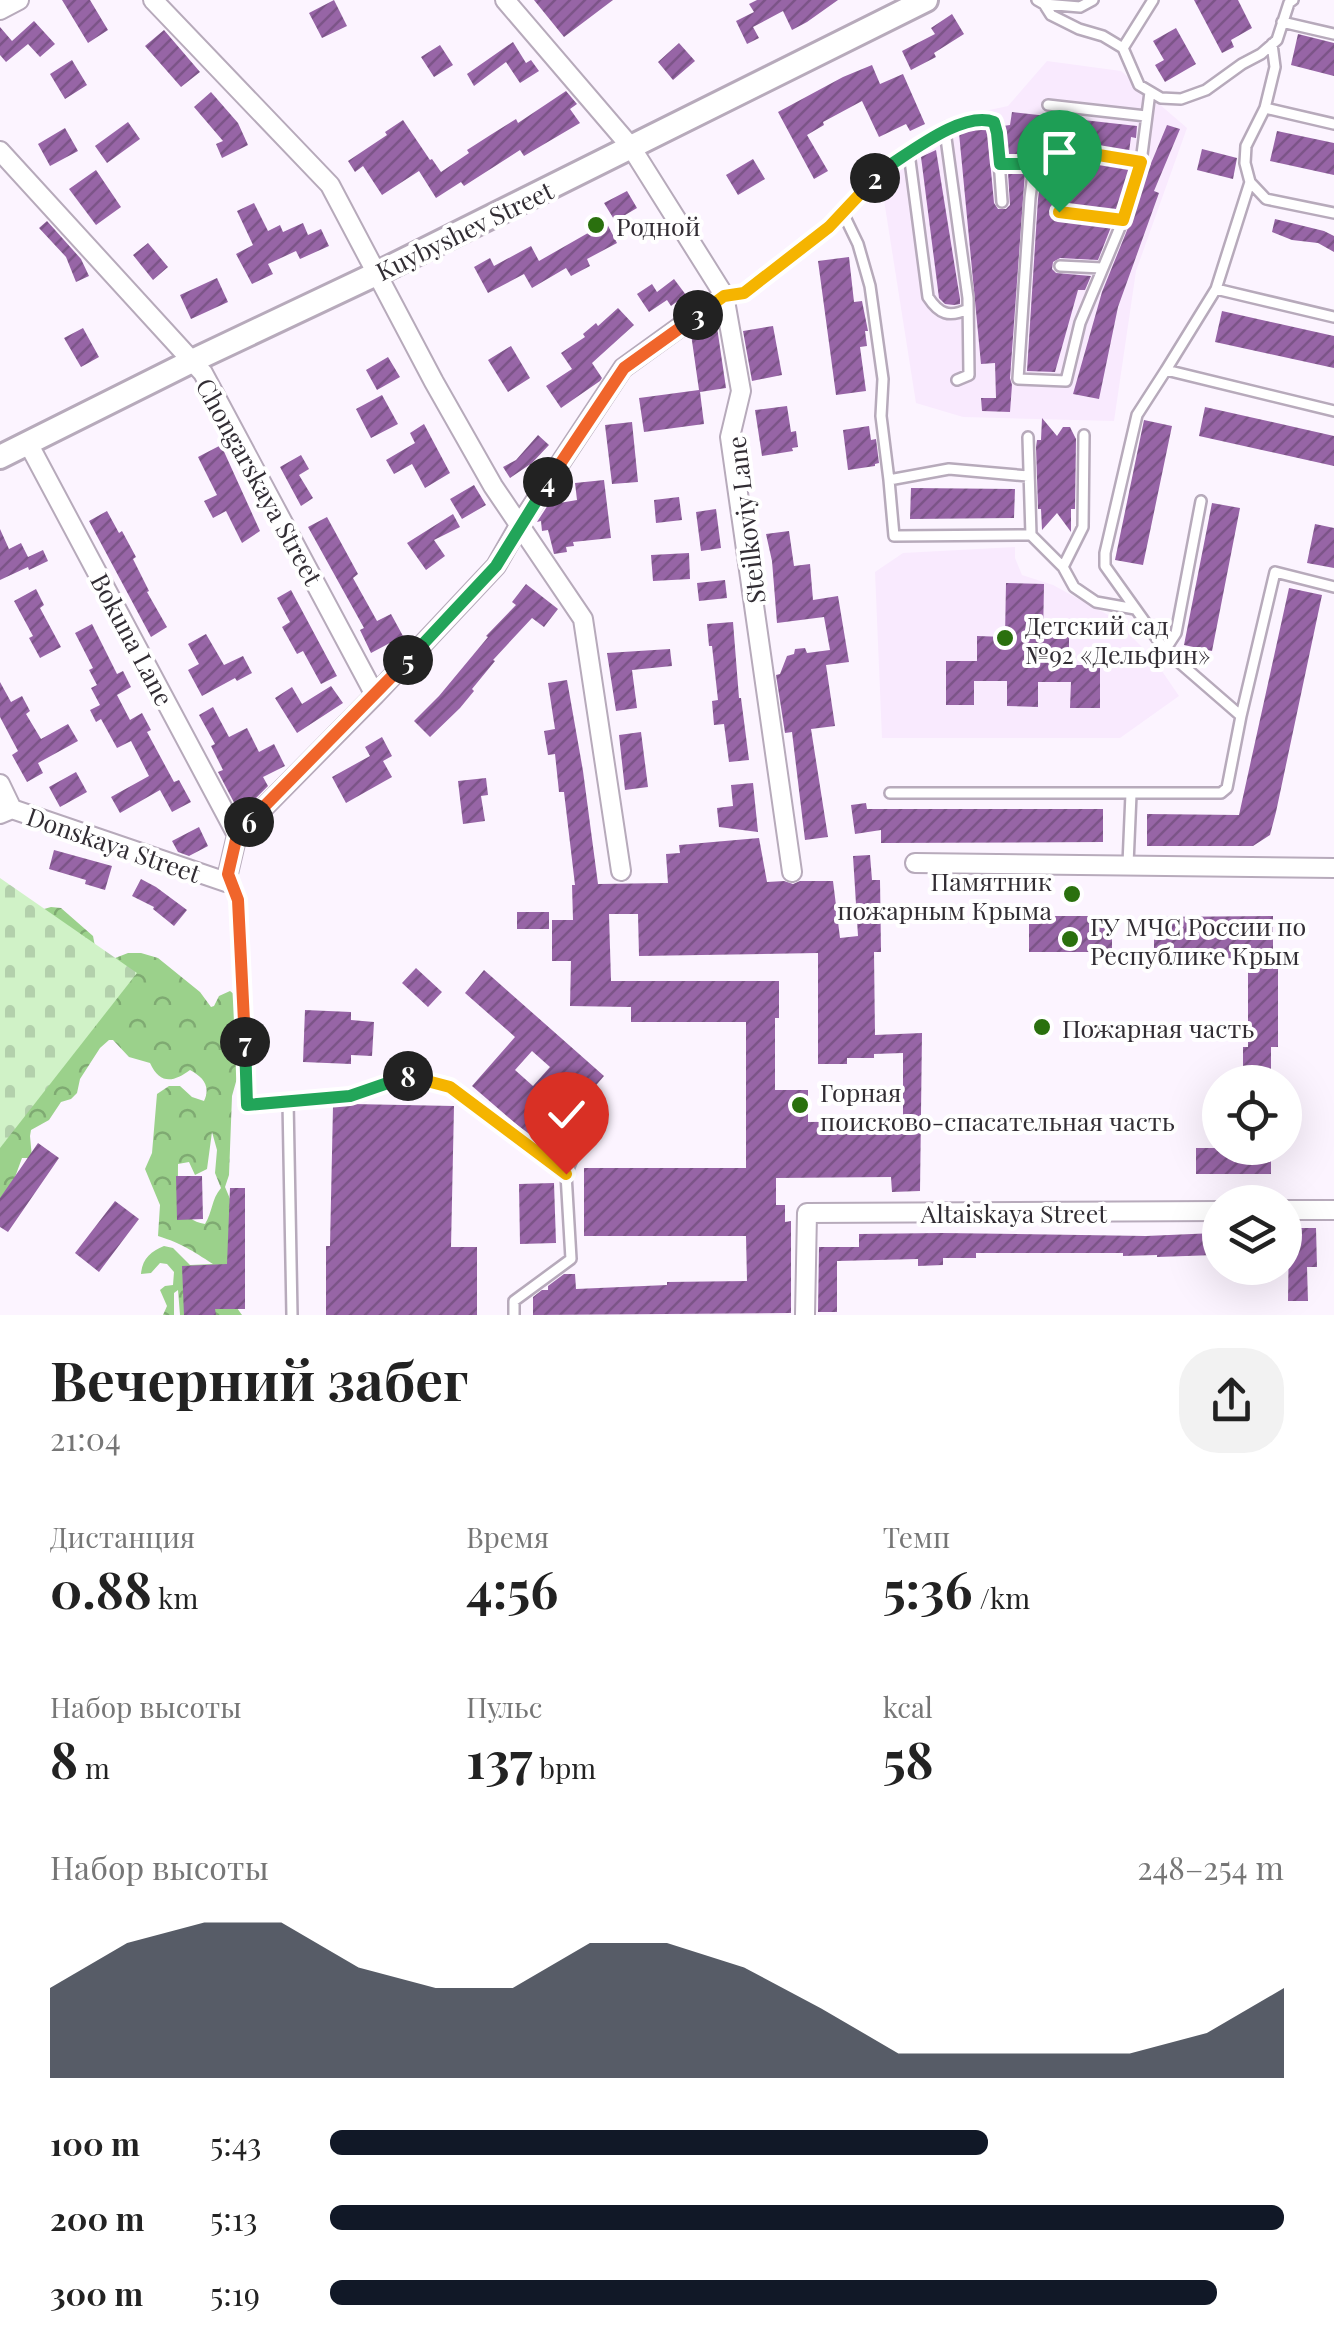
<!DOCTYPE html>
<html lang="ru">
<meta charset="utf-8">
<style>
body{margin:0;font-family:"Playfair Display",serif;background:#f2f2f2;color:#222;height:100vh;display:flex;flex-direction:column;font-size:38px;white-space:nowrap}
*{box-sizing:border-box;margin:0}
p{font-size:32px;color:#767676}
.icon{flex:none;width:55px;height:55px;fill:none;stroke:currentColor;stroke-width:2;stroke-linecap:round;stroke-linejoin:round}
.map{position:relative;height:1315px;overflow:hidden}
.side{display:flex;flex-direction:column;background:#fff;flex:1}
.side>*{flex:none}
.controls{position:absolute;left:1202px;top:1065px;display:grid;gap:20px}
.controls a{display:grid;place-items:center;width:100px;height:100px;border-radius:50%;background:#fff;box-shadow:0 10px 40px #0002;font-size:50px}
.pin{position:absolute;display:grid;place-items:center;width:85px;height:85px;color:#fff;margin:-102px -42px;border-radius:50% 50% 50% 0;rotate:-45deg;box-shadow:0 0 10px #0007}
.pin .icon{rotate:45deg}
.km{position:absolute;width:50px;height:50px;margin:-25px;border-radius:50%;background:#222;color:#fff;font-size:28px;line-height:50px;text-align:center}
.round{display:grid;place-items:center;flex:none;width:105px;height:105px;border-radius:40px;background:#f2f2f2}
.headline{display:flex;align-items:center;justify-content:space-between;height:170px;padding:0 50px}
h1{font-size:55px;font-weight:700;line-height:75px}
.stats{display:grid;grid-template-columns:repeat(3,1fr);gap:15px;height:170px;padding:10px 50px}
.stats div{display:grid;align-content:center}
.stats b{font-size:50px;font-weight:700}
.stats small{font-size:28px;font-weight:400}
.stats p{font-size:28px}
.chart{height:280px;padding:20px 50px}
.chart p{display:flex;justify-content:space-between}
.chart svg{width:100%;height:180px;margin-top:10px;fill:#111827;opacity:.7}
ul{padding:0 50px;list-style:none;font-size:32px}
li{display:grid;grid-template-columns:160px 120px 1fr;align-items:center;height:75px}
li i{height:25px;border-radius:12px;background:#111827}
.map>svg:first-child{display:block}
.built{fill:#f9eafe}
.forest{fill:url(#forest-crowns);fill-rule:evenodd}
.cemetery{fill:url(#cemetery-stones)}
.building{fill:url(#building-hatch);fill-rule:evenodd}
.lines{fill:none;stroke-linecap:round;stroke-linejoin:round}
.service-casing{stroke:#b7aabb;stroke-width:14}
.minor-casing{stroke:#b7aabb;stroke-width:22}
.secondary-casing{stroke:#b7aabb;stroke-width:28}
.service{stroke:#fff;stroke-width:9}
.minor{stroke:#fff;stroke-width:18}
.secondary{stroke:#fff;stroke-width:22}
.split-1-casing{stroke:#fff;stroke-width:20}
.split-2-casing{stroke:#fff;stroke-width:20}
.split-3-casing{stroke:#fff;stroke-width:20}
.split-4-casing{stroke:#fff;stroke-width:20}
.split-5-casing{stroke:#fff;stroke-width:20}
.split-6-casing{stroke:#fff;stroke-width:20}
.split-7-casing{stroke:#fff;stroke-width:20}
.split-8-casing{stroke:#fff;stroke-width:20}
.split-9-casing{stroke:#fff;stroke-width:20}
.split-1{stroke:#f5b400;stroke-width:12}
.split-2{stroke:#22a559;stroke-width:12}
.split-3{stroke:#f5b400;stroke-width:12}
.split-4{stroke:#f0652b;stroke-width:12}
.split-5{stroke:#22a559;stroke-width:12}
.split-6{stroke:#f0652b;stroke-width:12}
.split-7{stroke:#f0652b;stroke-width:12}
.split-8{stroke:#22a559;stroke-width:12}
.split-9{stroke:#f5b400;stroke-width:12}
.poi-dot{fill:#2a700e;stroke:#fff;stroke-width:4}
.labels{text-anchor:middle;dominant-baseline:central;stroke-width:8;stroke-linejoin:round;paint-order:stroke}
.poi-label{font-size:25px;fill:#322d34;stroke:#fff;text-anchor:start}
.street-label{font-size:25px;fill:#322d34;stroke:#fff}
</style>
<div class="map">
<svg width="1334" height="1315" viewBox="0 0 1334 1315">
<defs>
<pattern id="forest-crowns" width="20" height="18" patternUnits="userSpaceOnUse" patternTransform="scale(2.5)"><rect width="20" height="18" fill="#9bd18b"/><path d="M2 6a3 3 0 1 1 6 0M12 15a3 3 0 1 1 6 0" fill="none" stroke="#7faa72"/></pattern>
<pattern id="cemetery-stones" width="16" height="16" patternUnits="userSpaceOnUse" patternTransform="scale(2.5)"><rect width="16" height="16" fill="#d0f2c7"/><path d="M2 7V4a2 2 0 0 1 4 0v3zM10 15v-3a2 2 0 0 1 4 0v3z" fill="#b3d0ac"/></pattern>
<pattern id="building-hatch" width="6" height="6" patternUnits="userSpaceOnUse" patternTransform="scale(2.5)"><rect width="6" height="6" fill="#9765a6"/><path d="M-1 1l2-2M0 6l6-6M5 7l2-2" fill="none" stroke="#7c5488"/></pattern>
</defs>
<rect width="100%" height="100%" fill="#fcf4ff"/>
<path class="built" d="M1047,61l74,10 66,57 -51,143 -22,150 -151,-4 -47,-14 -38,-241 65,-42 65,-14z
M1015,547v11l7,17 31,10 59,32 41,41 26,38 -59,42h-238l-7,-166 28,-19z"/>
<path class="forest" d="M0,887l23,28 28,-8 10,1 32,28 4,21 8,5 23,-9h13l17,5 42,34 11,15 3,-1 5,-10 11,-5 5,4v42l4,34 -7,25 -3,79 -4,12 8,19 4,102 5,7h-62l-2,-25 -4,3v22h-11l4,-9 -7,-16 5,-4 8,-1 1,-13 -7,-8 -7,-1 -9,10 -10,1c1,-15 10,-23 23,-28l9,2 17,17 23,-1c-22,-14 -30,-20 -55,-28l2,-31 -15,-36 7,-16 5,-59 12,-8h11l12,11 12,4c7,-15 -1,-24 -14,-31 -16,12 -30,15 -40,-7l-21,-6 -16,-17h-4l-9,8 -20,31 -3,14 -6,6 -10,3 -12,18 -18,10 -1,6 2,22h-10l-22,60zM212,1132l5,18 -2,23 6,15c-10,12 -8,23 -16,36 -30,-5 -27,-35 -27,-60l11,-2 6,13 12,-6z"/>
<path class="cemetery" d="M0,878l137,95 -137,175z"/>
<path class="building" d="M62,0h28l18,30 -20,13z
M334,0l13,26 -25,12 -13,-25z
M534,0h79l-49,37z
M757,0h81l-31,22 -15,8 -9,-19 -30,16 6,11 -12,6 -11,-23 18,-9 -5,-8z
M1194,0h44l14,28 -21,12 3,7 -12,6z
M952,14l12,20 -30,19 2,4 -25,13 -9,-19 33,-17 -4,-6z
M34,21l21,23 -15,13 -12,-13 -22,18 -6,-7v-28l12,14z
M1176,28l20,36 -31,18 -10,-17 9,-5 -11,-19z
M164,30l36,42 -19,15 -36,-41z
M1298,34l36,9v33l-43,-11z
M513,42l13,21 5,-3 8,11 -19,12 -14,-21 -32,24 -7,-12z
M679,43l16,18 -22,19 -15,-18z
M440,45l13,20 -19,12 -13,-20z
M72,60l15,25 -22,14 -15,-25z
M872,65l8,19 23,-10 22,50 -15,7 -4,-7 -27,13 -17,-36 -39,21 1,3 -17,10 21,36 -14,8 -36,-67 65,-35z
M566,91l11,13 -7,5 10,14 -56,33 -4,-6 -56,36 -3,-4 -25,16 -17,-27 -37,24 -19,-29 -8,6 -7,-11 39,-26 -2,-3 18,-12 27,40 2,-1 9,13 28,-19 -2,-3 25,-16 24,-15 2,4z
M211,92l27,31 10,22 -26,13 -6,-14 7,-3 -29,-34z
M1012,112l125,14 -1,12 -5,-1 -2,15 -78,-13 -6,1 -18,16h-20l-4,-30 7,-1z
M128,122l12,17 -33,24 -12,-17z
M1167,125l13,4 -26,62 5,2 -41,114 -19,92 -26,-5 29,-102 28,-69 14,-43z
M65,128l13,23 -28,15 -12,-22z
M987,128l7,75 4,6h8l4,-4 -2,-33h17l-15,206 2,7 -2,27 -28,-1 -1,-13h15l-1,-35 -14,1 -22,-231z
M1277,131l57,12v32l-64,-14z
M1202,149l35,9 -4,21 -36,-9z
M936,150l24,149v5l-6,1 -9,-1 -6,-6 -18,-141z
M1052,156l78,13 -13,42 -57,-7 -8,4 -1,6 6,6 54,7 -13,33 -38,-2 -7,4 -1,7 4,4 35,3 -6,14h-7l-23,82 -28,-1 11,-172 5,-37z
M753,159l12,20 -27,16 -12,-20z
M96,170l25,37 -25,18 -27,-36z
M627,191l10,17 -22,13 -11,-18z
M254,203l14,28 12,-6 3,7 20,-9 5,12 13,-6 8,17 -29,13 -4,-8 -28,13 5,10 -21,10 -16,-30 17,-9 -16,-34z
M604,218l13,25 -30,16 3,7 -19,10 -5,-8 -34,20 -8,-14 -36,19 -14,-26 16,-9 4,8 37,-20 8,15 49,-28 -3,-5z
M1275,219l49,12 10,5v16l-16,-9 -26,-3 -20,-8z
M47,221l34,38 8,17 -13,6 -10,-25 -27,-29z
M148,243l20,24 -15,13 -20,-25z
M849,257l5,45 8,-1 6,30h-3l2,15 -7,1 6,44 -30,4 -18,-134z
M217,278l11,24 -37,17 -11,-24z
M674,279l12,16 -15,11 -4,-6 -18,12 -12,-18 15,-10 5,8z
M618,308l16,17 -42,38 10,15 -2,3 -39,27 -15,-22 26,-17 -11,-16 24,-16 -2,-3 13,-11 2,3z
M1222,311l112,25v32l-119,-26z
M773,326l9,49 -30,6 -9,-50z
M717,327l9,61 -26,4 4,32 -60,8 -5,-34 60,-8 -8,-56 6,-4z
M83,328l16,29 -18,10 -17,-29z
M511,346l19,32 -22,14 -20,-32z
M388,357l12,20 -23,13 -11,-20z
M382,395l16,29 -27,14 -15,-29z
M787,406l4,26 5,-1 2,16 -6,1 1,3 -31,5 -7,-46z
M1205,407l129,29v30l-135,-30z
M1042,418l15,18 6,-9h7l6,12 -1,70h-4v23l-14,-19 -15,17 -1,-21h-3l-2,-62 1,-7h4z
M1144,420l28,6 -29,139 -28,-5z
M632,422l6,60 -26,2 -7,-59z
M424,424l26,49 -25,15 -13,-24 -18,10 -8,-14 29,-17 -5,-10z
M869,426l2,14 5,-1 3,24 -4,1v2l-27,4 -5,-40z
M538,435l11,10 -17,18 -22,15 -7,-11 13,-7z
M221,445l39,86 -18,12 -16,-32 -13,7 -9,-17 13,-6 -19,-38z
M301,455l8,14 -10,6 14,23 -12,8 -21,-39z
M604,480l7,58 -38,4 1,4 -8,1 1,5 -13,2 -6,-24 -6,1 -1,-10 -4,1 11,-17 29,-5 -2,-17z
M474,485l12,20 -24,14 -12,-20z
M911,488l104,1 -1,29 -104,1z
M679,497l3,23 -26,3 -2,-23z
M1212,503l28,5 -28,143 -28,-6z
M716,509l5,39 -20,3 -5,-39z
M107,511l12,22 3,-2 14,26 -3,2 16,32 -2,1 20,35 -16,10 -62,-116z
M453,514l7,13 -26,13 11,16 -19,14 -19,-27z
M327,517l31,57 -5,4 24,43 14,-7 12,22 -32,17 -11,-23 4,-2 -56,-101z
M1315,524l19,4v40l-27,-5z
M0,529l9,20 12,-6 7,14 15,-7 5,11 -19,9 -1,-3 -28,13z
M789,531l5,35 16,-2 3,36 25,-4 11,66 -23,3 9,61 -24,3 17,108 -23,3 -13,-108 -7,1 -9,-58 4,-1 7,-18 7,-2 1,-5 10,-1 2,5 23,-3 -6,-33 -47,6 -5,-62 -6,-27z
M689,553l1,26 -37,2 -2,-26z
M725,580l2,18 -28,3 -2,-18z
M1006,583l38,1 -1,53h26v28h31v43h-30l1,-26h-33v25l-31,-1v-25h-33v24h-28v-44h31v-25l28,1z
M526,584l32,25 -14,18 -12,-9 -39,42 2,1 -23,28 2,2 -14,17 -30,29 -16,-16 25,-25 49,-59 -2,-1 30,-31 -4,-3z
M1289,588l33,7 -46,217 -6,23 -17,11h-106v-32l92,1z
M36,589l8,16 -4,3 21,39 -21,11 -11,-20 4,-2 -19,-35z
M291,590l46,86 -16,8 -18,-33 -6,3 -15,-27 8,-5 -13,-24z
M733,622l6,76h2l8,62 -20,2 -5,-38 -10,1 -2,-24 6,-1 -6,-54h-3l-2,-22z
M92,624l25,50 6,-3 8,16 -14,8 13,25 12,-7 9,17 -4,2 27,50 5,-2 12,22 -19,10 -12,-22 -40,23 -9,-16 38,-21 -18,-35 -14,7 -16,-29 -5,3 -6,-12 10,-5 -9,-17 6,-3 -8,-15 4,-2 -18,-35z
M206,634l18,31 19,-9 9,17 -15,8 -2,-3 -33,18 -14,-26 11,-6 -11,-20z
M670,649l2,17 -40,4 5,38 -21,3 -9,-58z
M567,680l16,91 15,113 70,-1 -2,-29 14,-1 -1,-8 80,-7 8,44 17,-1 9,3 7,-3h33l7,57 18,-2 -5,-80 17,-1 2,25h8l1,72h-7l1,83 47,-2 -2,158 -28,1 -1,-15 -115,1v27h9v17l6,-1v92l-258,2v-18l9,-7h6v-4l16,-12h11l1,15 91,-4v-3l80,-1 -1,-45h-162v-68h162v-146h-115v-15l-61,-1 1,-45h-19v-41h21l-1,-35h3l-11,-93h-5l-4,-38 -7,1 -4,-24 11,-2 -7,-46zM609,914h29l1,42 179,-3v111h29v-6h27v-4l29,-1v68l-95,1v-32h-33v-72h4v-37h-168z
M0,682l11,20 11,-6 8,15 -4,3 15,25 27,-15 10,17 -40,22 5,10 -16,9 -15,-27 6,-4 -18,-34z
M331,686l12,17 -46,30 -22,-35 17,-11 10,17z
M213,707l16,30 18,-9 12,24 15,-8 11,22 -22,11 5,9 -28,28 -22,-42 5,-2 -12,-24 4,-2 -16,-29z
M641,732l7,55 -23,3 -6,-55z
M382,737l10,19 -9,5 9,16 -46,26 -14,-26 38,-21 -5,-9z
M76,772l11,20 -27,15 -11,-20z
M486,778l2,17 -7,1 4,25 -22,3 -5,-43z
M753,783l5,49 -39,-5 -2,-19 16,-2 -2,-21z
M866,803l1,6h236v33l-222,1v-13l-26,4 -4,-29z
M199,827l9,19 -19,10 -11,-4 -6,-11z
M54,850l58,16 -7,24 -20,-6 1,-4 -37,-11z
M141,879l15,8 31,23 -13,16 -21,-17 1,-2 -22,-11z
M517,912h32v17h-32z
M1029,916h83v36h-83z
M1273,916v53h5v78h-7v35h-28v-35h5v-89l-94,1v-42z
M416,968l26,24 -14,15 -26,-24z
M484,970l120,106 -19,22 -7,-6 -42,49 -64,-55 43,-49 -50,-44zM532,1051l18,16 -17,19 -18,-16z
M305,1010l46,2v8l23,2 -2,34 -21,-1v9l-48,-2z
M352,1104l102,2 -3,141h26v68h-151v-69h4l3,-140z
M38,1143l21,15 -51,74 -8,-5v-29z
M1196,1148h75v26h-75z
M176,1176h26l1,43 -26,1z
M554,1183l2,60 -36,1 -1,-60z
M230,1188h15v121h-30l1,6h-32l-2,-49 45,-2z
M115,1201l24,18 -40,53 -24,-19z
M1289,1228h27l1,39h-10l1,34h-20z
M942,1233l204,3 69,-3v22l-58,2v-2l-34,1v-3h-147v5h-33v7l-25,1v-7l-81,2v51h-19l1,-65h40v-13z"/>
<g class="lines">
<g class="service-casing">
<path id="service" d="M1037,0l7,4 7,11 28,14 24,7 20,12 16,37 22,13 20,1 25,-9 36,-26 19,-10 16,-14 12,-37 4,-3
M1044,4l36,3 13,-7
M1282,22l52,12
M1123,48l30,-48
M1048,105l98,11
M1265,108l10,-41 -3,-23
M1334,124l-69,-16 -19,38 -1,17 5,19 16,17 68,14
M945,131l23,167 1,77 -12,5
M909,153l19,144c11,17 21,21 40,12
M1141,162l-91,-15 -15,11 -5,40 -12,181 48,2 14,-58 43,-103 18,-58 9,-70
M1000,164h34
M1250,182l-34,107 118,28
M1059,212l64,8
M843,213l15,31 12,42 13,93 -2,37 8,64 60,-11 79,7
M1060,266l42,2
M1216,289l-50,81 168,41
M724,295l19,-2 86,-66 55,-58 74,-45 26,-5 10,3 3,11 5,69
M1166,370l-29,45 -32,138v13l60,84 76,66 34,-144 59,15
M1028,437l3,98 32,32 11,20 22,15 39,7
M889,480l5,56 137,-1
M1063,567l20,-40 1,-92
M1165,650l11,-17 25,-132
M890,793h331l6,-5 14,-72
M1128,864l3,-70
M229,876l9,24 9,205 104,-9 55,-20 45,11 115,87 29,-71
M288,1101l4,214
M514,1315v-14l57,-42 -5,-85"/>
</g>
<g class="minor-casing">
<path id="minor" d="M153,0l177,185 104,197 59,104 90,133 38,252
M505,0l126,147 93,148 17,96 -11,46 62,435
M0,10l19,-10
M0,151l203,222 172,322
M28,443l209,392
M0,784l12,25
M0,814l12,-5 214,73 11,-47 138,-140 121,-129 24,-42 103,-156 101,-73
M915,863l419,5
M1285,1210h49
M805,1315l2,-102 413,-2"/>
</g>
<g class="secondary-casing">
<path id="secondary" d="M0,457l190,-95 188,-89 548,-273"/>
</g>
<use href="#service" class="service"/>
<use href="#minor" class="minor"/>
<use href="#secondary" class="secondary"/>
</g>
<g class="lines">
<g class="split-1-casing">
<path id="split-1" d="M1041,152l9,-5 91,15 -18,58 -64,-8"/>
</g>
<g class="split-2-casing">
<path id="split-2" d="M875,178l9,-9c26,-16 79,-59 110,-47l3,11 3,31h34l1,-6 6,-6"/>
</g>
<g class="split-3-casing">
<path id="split-3" d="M698,315l26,-19 20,-3 85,-66 46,-49"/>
</g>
<g class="split-4-casing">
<path id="split-4" d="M548,482l76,-114 74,-53"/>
</g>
<g class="split-5-casing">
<path id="split-5" d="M408,660l88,-94 52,-84"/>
</g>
<g class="split-6-casing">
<path id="split-6" d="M249,822l159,-162"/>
</g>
<g class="split-7-casing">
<path id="split-7" d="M245,1042l-7,-142 -10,-26 9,-39 12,-13"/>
</g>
<g class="split-8-casing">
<path id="split-8" d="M245,1042l2,63 103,-9 58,-20"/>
</g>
<g class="split-9-casing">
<path id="split-9" d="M408,1076l42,11 116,87"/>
</g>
<use href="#split-1" class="split-1"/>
<use href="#split-2" class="split-2"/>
<use href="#split-3" class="split-3"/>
<use href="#split-4" class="split-4"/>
<use href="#split-5" class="split-5"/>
<use href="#split-6" class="split-6"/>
<use href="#split-7" class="split-7"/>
<use href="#split-8" class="split-8"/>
<use href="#split-9" class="split-9"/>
</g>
<g class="poi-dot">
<circle cx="596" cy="225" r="10"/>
<circle cx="1005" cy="638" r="10"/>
<circle cx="1072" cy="894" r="10"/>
<circle cx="1070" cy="939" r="10"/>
<circle cx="1042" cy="1027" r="10"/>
<circle cx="800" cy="1105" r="10"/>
</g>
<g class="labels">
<g class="poi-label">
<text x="616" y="225">Родной</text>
<text x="1025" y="624">Детский сад<tspan x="1025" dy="29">№92 «Дельфин»</tspan></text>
<text x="1052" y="880" text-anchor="end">Памятник<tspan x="1052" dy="29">пожарным Крыма</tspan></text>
<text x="1090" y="925">ГУ МЧС России по<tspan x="1090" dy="29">Республике Крым</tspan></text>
<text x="1062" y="1027">Пожарная часть</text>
<text x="820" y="1091">Горная<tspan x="820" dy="29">поисково-спасательная часть</tspan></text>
</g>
<g class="street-label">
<text transform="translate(464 230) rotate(-26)">Kuybyshev Street</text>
<text transform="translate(260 481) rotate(61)">Chongarskaya Street</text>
<text transform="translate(745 520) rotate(-97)">Steilkoviy Lane</text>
<text transform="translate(133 639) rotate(62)">Bokuna Lane</text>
<text transform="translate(114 844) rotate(19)">Donskaya Street</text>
<text x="1014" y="1212">Altaiskaya Street</text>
</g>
</g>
</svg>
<div class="controls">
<a><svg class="icon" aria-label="locate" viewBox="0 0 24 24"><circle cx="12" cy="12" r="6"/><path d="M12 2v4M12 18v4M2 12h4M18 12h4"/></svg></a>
<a><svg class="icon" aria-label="layers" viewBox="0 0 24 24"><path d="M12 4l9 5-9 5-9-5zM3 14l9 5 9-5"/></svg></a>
</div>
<div class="pin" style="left:1059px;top:212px;background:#1e9e55"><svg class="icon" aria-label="arrive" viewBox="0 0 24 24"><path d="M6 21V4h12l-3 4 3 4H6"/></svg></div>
<div class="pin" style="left:566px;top:1174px;background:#d93025"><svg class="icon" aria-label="check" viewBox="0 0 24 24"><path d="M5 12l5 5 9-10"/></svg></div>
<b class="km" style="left:875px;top:178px">2</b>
<b class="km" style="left:698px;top:315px">3</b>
<b class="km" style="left:548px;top:482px">4</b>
<b class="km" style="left:408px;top:660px">5</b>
<b class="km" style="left:249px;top:822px">6</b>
<b class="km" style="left:245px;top:1042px">7</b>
<b class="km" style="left:408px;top:1076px">8</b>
</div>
<section class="side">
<div class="headline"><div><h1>Вечерний забег</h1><p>21:04</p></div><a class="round"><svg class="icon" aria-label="share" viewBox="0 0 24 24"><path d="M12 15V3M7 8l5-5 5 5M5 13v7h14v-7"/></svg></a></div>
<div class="stats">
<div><p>Дистанция</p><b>0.88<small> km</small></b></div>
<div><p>Время</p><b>4:56</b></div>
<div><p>Темп</p><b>5:36<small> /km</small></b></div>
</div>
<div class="stats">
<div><p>Набор высоты</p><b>8<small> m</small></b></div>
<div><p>Пульс</p><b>137<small> bpm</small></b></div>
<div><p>kcal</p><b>58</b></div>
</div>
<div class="chart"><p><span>Набор высоты</span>248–254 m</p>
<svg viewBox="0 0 160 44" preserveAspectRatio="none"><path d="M0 44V22L10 11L20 6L30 6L40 17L50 22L60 22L70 11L80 11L90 17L100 27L110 38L120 38L130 38L140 38L150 33L160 22V44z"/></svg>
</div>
<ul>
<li><b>100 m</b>5:43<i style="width:69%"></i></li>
<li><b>200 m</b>5:13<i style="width:100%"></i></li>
<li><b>300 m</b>5:19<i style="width:93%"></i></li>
</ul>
</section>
